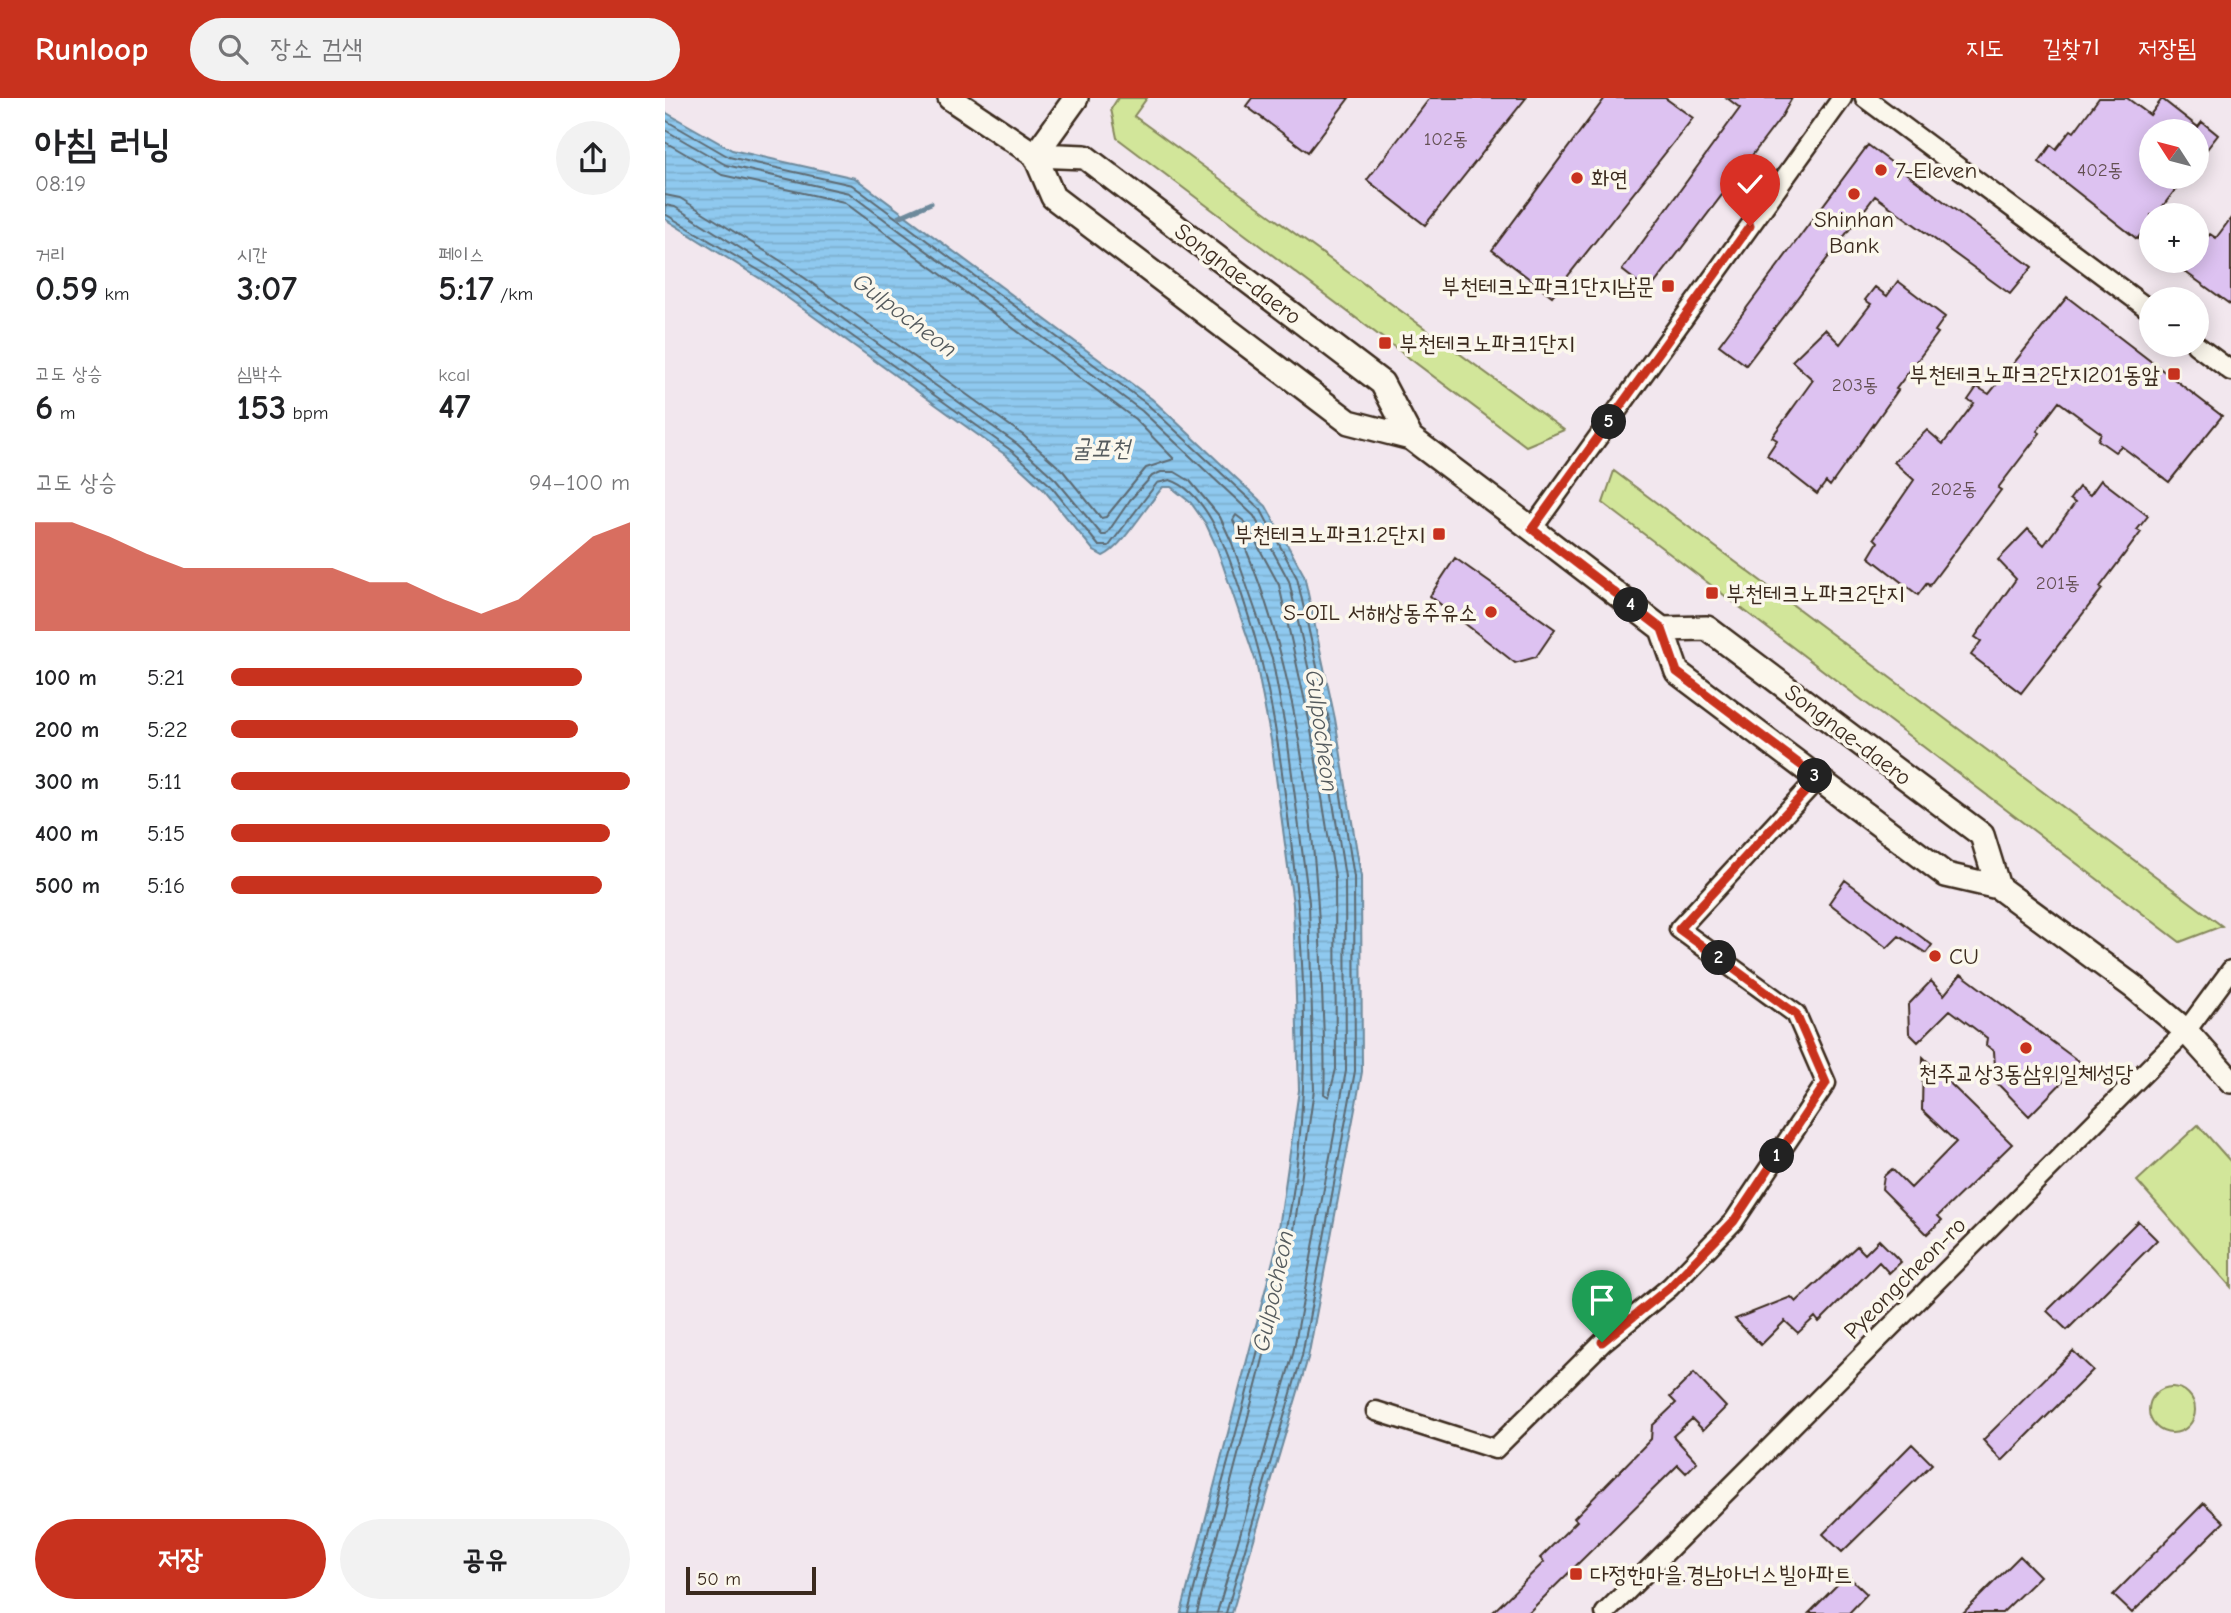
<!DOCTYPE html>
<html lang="ko">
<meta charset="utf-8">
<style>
body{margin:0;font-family:"Comic Neue","Poor Story",sans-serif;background:#f2f2f2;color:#202124;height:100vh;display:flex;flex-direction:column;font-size:26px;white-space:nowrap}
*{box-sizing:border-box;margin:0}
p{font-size:23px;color:#757577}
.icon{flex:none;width:38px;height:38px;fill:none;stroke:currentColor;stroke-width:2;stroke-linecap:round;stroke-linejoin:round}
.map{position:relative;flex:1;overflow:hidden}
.sheet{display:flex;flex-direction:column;background:#fff;width:665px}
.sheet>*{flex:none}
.needle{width:46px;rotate:306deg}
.controls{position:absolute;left:1474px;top:21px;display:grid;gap:14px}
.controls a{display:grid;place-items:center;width:70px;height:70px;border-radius:50%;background:#fff;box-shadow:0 4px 18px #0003;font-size:35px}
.scale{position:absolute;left:21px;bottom:18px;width:130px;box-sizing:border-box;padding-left:7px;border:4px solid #3b2a1e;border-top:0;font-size:19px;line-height:24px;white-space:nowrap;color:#3b2a1e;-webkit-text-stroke:5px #fbf7ec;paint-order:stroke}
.pin{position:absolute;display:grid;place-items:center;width:60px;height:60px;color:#fff;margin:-72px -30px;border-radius:50% 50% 50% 0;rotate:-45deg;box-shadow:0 0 7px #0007}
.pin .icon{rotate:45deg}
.km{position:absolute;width:35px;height:35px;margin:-18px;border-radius:50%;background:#222;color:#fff;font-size:19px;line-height:35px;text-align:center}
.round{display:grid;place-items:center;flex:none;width:74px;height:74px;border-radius:37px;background:#f2f2f2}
.headline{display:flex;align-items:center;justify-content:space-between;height:119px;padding:0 35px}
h1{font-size:38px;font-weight:700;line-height:52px}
.stats{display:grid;grid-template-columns:repeat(3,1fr);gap:10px;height:119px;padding:7px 35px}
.stats div{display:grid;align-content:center}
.stats b{font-size:35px;font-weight:700}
.stats small{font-size:19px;font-weight:400}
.stats p{font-size:19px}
.chart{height:196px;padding:14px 35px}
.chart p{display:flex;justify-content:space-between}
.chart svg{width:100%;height:126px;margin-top:7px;fill:#c8321e;opacity:.7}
.action{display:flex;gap:14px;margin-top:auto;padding:14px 35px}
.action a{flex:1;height:80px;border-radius:42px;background:#c8321e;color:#fff;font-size:28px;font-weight:700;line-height:80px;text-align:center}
.action a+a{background:#f2f2f2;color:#202124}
ul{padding:0 35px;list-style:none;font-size:23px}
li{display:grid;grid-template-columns:112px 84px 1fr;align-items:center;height:52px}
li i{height:18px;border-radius:9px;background:#c8321e}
header{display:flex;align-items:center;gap:42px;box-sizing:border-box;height:98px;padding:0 35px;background:#c8321e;color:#fff}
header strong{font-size:33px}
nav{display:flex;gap:38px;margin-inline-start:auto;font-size:24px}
.search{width:490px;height:63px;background:#f2f2f2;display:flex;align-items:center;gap:18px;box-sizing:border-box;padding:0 24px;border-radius:38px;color:#757577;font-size:26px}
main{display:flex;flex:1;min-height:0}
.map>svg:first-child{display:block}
.green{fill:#d2e69a;stroke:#86885c;stroke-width:2}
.water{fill:url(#water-rules);stroke:#6d899b;stroke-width:2}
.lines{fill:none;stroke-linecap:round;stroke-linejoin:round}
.shore{stroke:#5d6a72;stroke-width:2}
.stream{stroke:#6d899b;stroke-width:5}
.building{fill:#ddc2f1;stroke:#3b2a1e;stroke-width:2}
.minor-casing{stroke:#3b2a1e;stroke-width:23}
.tertiary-casing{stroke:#3b2a1e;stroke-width:28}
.minor{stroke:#fbf7ec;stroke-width:18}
.tertiary{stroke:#fbf7ec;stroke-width:23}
.route-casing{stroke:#fff;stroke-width:14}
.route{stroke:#c8321e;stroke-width:9}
.poi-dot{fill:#c8321e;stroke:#fbf7ec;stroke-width:2.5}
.labels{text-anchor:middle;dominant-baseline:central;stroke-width:7;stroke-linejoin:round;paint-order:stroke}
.number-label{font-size:19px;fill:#645053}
.poi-label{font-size:23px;fill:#3b2a1e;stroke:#fbf7ec;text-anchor:start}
.street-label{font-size:23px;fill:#3b2a1e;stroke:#fbf7ec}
.water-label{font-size:24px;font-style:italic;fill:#545a5d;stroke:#fbf7ec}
</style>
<header>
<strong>Runloop</strong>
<div class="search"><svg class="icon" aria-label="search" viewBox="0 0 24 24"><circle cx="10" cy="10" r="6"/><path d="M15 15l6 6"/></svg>장소 검색</div>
<nav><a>지도</a><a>길찾기</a><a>저장됨</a></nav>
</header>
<main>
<section class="sheet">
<div class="headline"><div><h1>아침 러닝</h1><p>08:19</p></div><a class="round"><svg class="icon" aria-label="share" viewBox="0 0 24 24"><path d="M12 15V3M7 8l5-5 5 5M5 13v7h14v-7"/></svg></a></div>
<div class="stats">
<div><p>거리</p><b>0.59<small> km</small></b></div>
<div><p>시간</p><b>3:07</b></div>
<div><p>페이스</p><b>5:17<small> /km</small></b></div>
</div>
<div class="stats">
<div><p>고도 상승</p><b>6<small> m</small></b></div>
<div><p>심박수</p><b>153<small> bpm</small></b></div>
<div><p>kcal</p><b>47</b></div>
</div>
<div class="chart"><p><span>고도 상승</span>94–100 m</p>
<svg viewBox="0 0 160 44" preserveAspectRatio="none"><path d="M0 44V6L10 6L20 11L30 17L40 22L50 22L60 22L70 22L80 22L90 27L100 27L110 33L120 38L130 33L140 22L150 11L160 6V44z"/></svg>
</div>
<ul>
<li><b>100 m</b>5:21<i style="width:88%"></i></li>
<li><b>200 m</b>5:22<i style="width:87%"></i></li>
<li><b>300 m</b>5:11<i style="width:100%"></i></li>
<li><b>400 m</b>5:15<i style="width:95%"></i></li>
<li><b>500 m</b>5:16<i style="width:93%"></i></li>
</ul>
<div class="action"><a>저장</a><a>공유</a></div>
</section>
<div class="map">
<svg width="1566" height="1515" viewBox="0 0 1566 1515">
<defs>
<pattern id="water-rules" width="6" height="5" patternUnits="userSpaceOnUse" patternTransform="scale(1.75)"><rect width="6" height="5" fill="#8fc9ef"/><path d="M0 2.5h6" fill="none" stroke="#7cadcc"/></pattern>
</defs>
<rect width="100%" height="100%" fill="#f2e7ee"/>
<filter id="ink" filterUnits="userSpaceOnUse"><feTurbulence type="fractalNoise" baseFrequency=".0143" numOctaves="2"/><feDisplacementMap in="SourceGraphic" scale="14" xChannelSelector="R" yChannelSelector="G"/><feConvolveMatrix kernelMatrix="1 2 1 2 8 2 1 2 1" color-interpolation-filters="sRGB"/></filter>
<g filter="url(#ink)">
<path class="green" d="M453,0h29l-13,18 430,314 -38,16 -409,-308 -6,-29z
M949,373l608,455 -42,16 -577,-439z
M1533,1027l33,37v125l-94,-106z
M1484 1312a23 23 0 1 1 46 0a23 23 0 1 1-46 0Z"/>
<path class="water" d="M0,14l67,38 123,28 297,221 114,107 38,69 31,144 26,157 1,196 -54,286 -76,255h-51l95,-364 23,-159 -6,-186 -22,-164 -15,-78 -39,-114 -11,-24 -15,-21 -20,-16h-8c-16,18 -41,61 -60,69l-9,-5 -50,-61 -37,-34 -240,-173 -102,-64z"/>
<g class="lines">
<path class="shore" d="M0,22l64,37 123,28 295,219 114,106 36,68 32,142 25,157 1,194 -53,285 -76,257
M0,32l61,35 123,28 293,218 112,105 35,65 31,140 25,156 1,194 -53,283 -76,259
M0,44l57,33 122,27 291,217 39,40 -28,9 -40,49 -5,1 -38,-47 -40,-36 -242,-174 -101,-63 -15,-3
M0,107l10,2 100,63 242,174 39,36 46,55h4l24,-35 22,-24 9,-4h14l15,9 30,36 12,26 40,115 15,79 22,165 5,188 -23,161 -94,362
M0,116l105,63 242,174 38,34 49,61h10l48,-63 13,-3c42,13 64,91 76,128 23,69 33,138 42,209 19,144 26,292 -6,435 -27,121 -64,240 -94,361
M571,417l9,7 34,63 31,139 25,154 1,191 -7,28 -5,-3c2,-35 -1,-71 -2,-106 -5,-153 -23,-330 -89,-468z"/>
<path class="stream" d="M234,119l32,-14"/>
</g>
<path class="building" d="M587,0h97l-41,54 -62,-46z
M765,0h96l-101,127 -58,-45z
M940,0h60l28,20 -141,178 -60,-46z
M1062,0h65l-10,18 -133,175 -27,-21 118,-162z
M1434,0h28l23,17 12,-16 36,28 4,-5 16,13 -22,28v-32h-45v46h34l-29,38h-5v6l-14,18 -98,-77 12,-17 5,4 15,-19 3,2z
M1203,47l164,122 -22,27 -135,-98 -129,169 -27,-20z
M1566,120v87l-61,-44h26v-10l14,-17 6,4z
M1233,183l47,36 -10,14 3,2 -42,56 2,1 -68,96 -4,-4 -9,12 -50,-39 10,-15 -5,-3 41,-57 -21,-19 33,-32 15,15 31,-40 -6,-4 10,-13 12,9z
M1402,199l155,119 -53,66 -48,-36 -6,6 -17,-12 3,-7 -42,-31 -22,29 3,2 -42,55 3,2 -72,96 -2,-3 -9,12 -49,-38 9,-15 -4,-4 40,-58 -20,-18 33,-32 16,14 31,-41 -6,-3 9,-13 12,7z
M1436,382l47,36 -11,14 4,2 -41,55 2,2 -81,104 -50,-38 10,-14 -6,-4 41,-58 -18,-19 30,-31 16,16 31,-42 -5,-4 9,-12 11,8z
M790,460l100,71 -19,28 -21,6 -85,-67z
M1180,782l87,65 -6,8 -27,-17 -12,12 -58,-45z
M1296,876l120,89 -52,53 -33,-34 -2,-31 -8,-6 1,-7 -37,-28 -32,32 -9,-9 -1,-28 23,-24 13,14z
M1258,959l89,87 -74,72 4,4 -15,14 -45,-45 2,-13 8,-7 19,19 45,-46 -34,-32z
M1473,1123l19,19 -90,90 -20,-19z
M1214,1142l22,22 -12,11 -10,-11 -60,60 -4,-5 -17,16 -13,-12 -24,24 -26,-26 56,-22 5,5 61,-56 8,8z
M1408,1253l20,19 -91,91 -19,-21z
M1029,1275l32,34 -23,23 -11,-11 -19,17 24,26 -11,11 -8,-8 -150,148h-36l52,-51 -4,-4 37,-37 -3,-3 77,-79 1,-13 24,-23 -6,-6z
M1247,1346l20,20 -90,88 -19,-18z
M1539,1405l20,19 -92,91 -19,-18z
M1355,1458l20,20 -38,37h-39z
M1182,1477l20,19 -18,19h-40z"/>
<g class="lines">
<g class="minor-casing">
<path id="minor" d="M1200,0l286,213
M1531,247l35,26
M867,431l310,-431
M711,1313l119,38 108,-107 67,-55 64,-66 92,-138 -30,-69 -117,-85 139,-151
M940,1515l581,-582 45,-61"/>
</g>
<g class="tertiary-casing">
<path id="tertiary" d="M285,0l85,57 50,2 297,226 29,55
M370,57l18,42 296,225 62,16 121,91 130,100 15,43 269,203 52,12 137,101 51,43 45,50
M370,57l41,-57
M997,531l45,-1 275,207 16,52"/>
</g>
<use href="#minor" class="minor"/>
<use href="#tertiary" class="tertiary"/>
</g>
</g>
<g class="lines" filter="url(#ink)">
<g class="route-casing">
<path id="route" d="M937,1244l68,-55 64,-66 92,-138 -30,-69 -117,-85 139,-151 -141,-106 -15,-43 -130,-100 218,-303"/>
</g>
<use href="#route" class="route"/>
</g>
<g class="poi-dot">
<circle cx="1216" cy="72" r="7"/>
<circle cx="912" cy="80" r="7"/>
<circle cx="1189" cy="96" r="7"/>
<rect x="996" y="181" width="14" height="14" rx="3.5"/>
<rect x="713" y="238" width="14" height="14" rx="3.5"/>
<rect x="1502" y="269" width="14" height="14" rx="3.5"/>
<rect x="767" y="429" width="14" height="14" rx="3.5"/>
<rect x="1040" y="488" width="14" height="14" rx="3.5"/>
<circle cx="826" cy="514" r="7"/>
<circle cx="1270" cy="858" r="7"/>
<circle cx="1361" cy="950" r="7"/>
<rect x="904" y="1469" width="14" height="14" rx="3.5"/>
</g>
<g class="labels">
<g class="number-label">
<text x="781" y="41">102동</text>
<text x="1435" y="72">402동</text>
<text x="1190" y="287">203동</text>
<text x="1289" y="391">202동</text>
<text x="1393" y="485">201동</text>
</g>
<g class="poi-label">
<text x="1230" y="72">7-Eleven</text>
<text x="926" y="80">화연</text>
<text x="1189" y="121" text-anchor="middle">Shinhan<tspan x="1189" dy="26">Bank</tspan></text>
<text x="989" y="188" text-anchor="end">부천테크노파크1단지남문</text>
<text x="734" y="245">부천테크노파크1단지</text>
<text x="1495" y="276" text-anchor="end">부천테크노파크2단지201동앞</text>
<text x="760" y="436" text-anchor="end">부천테크노파크1.2단지</text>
<text x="1061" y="495">부천테크노파크2단지</text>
<text x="812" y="514" text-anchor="end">S-OIL 서해상동주유소</text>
<text x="1284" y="858">CU</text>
<text x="1361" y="975" text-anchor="middle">천주교상3동삼위일체성당</text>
<text x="925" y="1476">다정한마을.경남아너스빌아파트</text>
</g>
<g class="street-label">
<text transform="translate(573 176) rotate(37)">Songnae-daero</text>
<text transform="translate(1183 637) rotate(37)">Songnae-daero</text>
<text transform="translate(1240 1180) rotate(-45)">Pyeongcheon-ro</text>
</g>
<g class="water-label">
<text transform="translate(240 217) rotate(37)">Gulpocheon</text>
<text x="436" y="350">굴포천</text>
<text transform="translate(657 633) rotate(82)">Gulpocheon</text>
<text transform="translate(608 1193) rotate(-78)">Gulpocheon</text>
</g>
</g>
</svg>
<div class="controls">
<a><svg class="needle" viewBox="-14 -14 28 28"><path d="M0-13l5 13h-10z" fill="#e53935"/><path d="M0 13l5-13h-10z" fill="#757577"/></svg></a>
<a>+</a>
<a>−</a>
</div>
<div class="scale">50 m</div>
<div class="pin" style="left:937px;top:1244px;background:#1e9e55"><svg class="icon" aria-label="arrive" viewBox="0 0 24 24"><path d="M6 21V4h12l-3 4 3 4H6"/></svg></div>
<div class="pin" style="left:1085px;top:128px;background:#d93025"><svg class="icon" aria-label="check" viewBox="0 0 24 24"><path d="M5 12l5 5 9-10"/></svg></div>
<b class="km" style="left:1112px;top:1058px">1</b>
<b class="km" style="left:1054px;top:860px">2</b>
<b class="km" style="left:1150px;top:678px">3</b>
<b class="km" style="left:966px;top:507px">4</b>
<b class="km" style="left:944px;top:324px">5</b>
</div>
</main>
